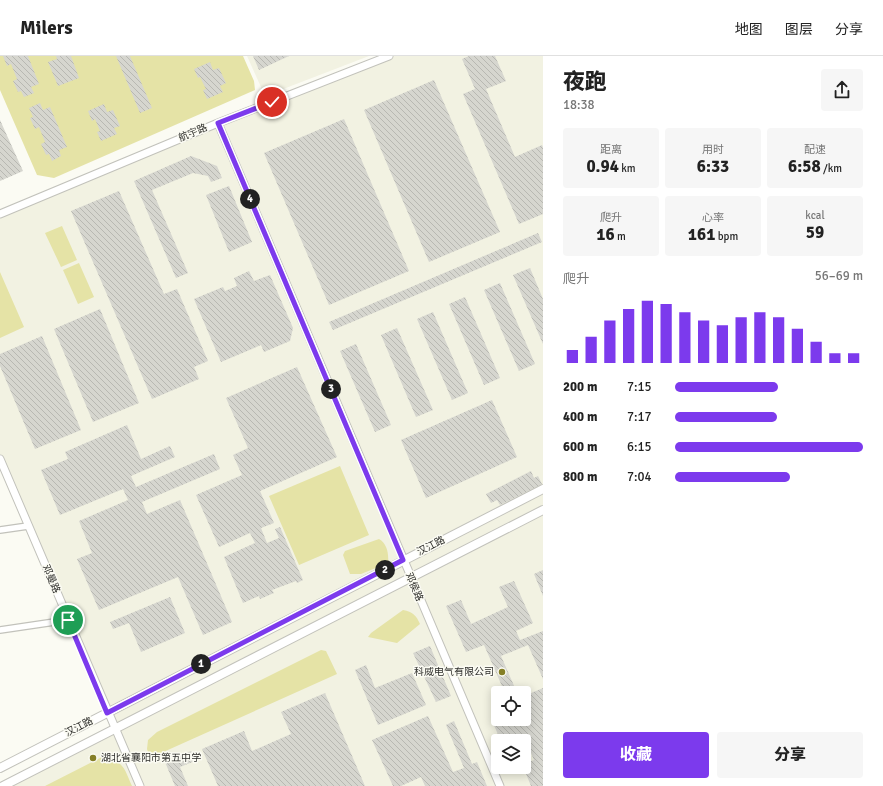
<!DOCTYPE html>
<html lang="zh">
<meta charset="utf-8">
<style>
body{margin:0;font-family:Signika,"Noto Sans SC",sans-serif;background:#f6f6f6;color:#222;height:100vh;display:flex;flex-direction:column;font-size:15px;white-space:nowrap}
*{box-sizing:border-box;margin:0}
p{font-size:13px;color:#767676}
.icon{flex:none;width:22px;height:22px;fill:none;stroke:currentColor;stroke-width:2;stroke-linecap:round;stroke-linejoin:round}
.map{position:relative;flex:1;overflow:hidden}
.drawer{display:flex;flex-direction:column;background:#fff;width:340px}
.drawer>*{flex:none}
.buttons{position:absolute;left:491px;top:630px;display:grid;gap:8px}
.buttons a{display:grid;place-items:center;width:40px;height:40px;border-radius:4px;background:#fff;box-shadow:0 2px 10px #0003;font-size:20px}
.pin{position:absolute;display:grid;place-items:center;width:34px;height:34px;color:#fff;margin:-17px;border:2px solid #fff;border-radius:50%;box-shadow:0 1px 4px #0007}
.km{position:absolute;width:20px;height:20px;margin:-10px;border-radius:50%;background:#222;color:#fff;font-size:11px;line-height:20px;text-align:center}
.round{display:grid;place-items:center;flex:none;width:42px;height:42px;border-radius:4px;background:#f6f6f6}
.headline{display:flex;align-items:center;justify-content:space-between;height:68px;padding:0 20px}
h1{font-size:22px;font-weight:800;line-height:30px}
.stats{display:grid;grid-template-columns:repeat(3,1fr);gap:6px;height:68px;padding:4px 20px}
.stats div{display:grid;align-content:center;border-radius:4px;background:#f6f6f6;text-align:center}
.stats b{font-size:17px;font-weight:800}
.stats small{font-size:11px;font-weight:400}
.stats p{font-size:11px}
.chart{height:112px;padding:8px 20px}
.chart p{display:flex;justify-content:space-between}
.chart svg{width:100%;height:72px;margin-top:4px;stroke:#7c3aed;stroke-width:6}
.action{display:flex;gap:8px;margin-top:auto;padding:8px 20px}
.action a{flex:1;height:46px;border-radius:4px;background:#7c3aed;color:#fff;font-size:16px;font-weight:800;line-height:46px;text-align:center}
.action a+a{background:#f6f6f6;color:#222}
ul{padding:0 20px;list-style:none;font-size:13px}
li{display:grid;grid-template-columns:64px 48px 1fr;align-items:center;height:30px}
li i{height:10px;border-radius:5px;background:#7c3aed}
header{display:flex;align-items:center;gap:24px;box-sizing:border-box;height:56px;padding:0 20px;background:#fff;border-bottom:1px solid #e0e0e0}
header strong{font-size:19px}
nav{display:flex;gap:22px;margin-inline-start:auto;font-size:14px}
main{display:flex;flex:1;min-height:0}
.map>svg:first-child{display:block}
.built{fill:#f2f2e2;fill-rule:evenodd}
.grass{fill:#e5e3a6}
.building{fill:url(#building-back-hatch)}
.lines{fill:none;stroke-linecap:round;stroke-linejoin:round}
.minor-casing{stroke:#c2c2bb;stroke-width:8}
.tertiary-casing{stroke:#c2c2bb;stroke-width:9}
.secondary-casing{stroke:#c2c2bb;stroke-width:10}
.minor{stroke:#fff;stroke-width:5.5}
.tertiary{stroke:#fff;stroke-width:7}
.secondary{stroke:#fff;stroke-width:8}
.route-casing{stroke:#fff;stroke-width:8}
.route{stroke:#7c3aed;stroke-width:5}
.poi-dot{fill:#857f26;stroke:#fbfbf3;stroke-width:1.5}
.labels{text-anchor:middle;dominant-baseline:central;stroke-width:3;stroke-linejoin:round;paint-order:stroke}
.street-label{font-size:10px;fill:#2e2e2b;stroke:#fbfbf3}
.poi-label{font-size:10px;fill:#2e2e2b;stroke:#fbfbf3;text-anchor:end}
</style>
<header>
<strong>Milers</strong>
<nav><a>地图</a><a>图层</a><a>分享</a></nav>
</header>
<main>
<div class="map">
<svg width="543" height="730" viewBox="0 0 543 730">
<defs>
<pattern id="building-back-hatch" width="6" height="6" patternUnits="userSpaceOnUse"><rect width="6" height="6" fill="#d6d6cf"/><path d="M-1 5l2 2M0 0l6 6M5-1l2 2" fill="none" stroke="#b8b8b2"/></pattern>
</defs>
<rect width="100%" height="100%" fill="#fbfbf3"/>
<path class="built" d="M247,0h122l-104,40z
M389,0h154v730h-540l111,-57 -114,-270v-245zM498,637h26v26h-26zM498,685h26v26h-26z"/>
<path class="grass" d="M0,0h243l11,25 1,9 -201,88 -17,-3 -37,-85z
M62,170l15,34 -16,7 -16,-34z
M79,207l15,34 -16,7 -15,-34z
M0,216l24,55 -24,11z
M340,410l29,69 -70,30 -30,-69z
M379,483c8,4 10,15 9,24l-27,11h-11l-7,-19 2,-4z
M403,554c10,2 13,5 17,14l-23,19 -29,-6 3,-4z
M321,594l5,1 11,23 -187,84 -3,-9 1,-9 9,-8z
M102,701c22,4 22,11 30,29h-87z"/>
<path class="building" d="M3,0h25l11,28 -8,3 3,6 -10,4 -3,-6 -3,1 -5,-11 4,-2 -6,-15 -4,2z
M56,0h15l8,22 -21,8 -10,-24 9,-3z
M116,0h14l22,52 -12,5z
M253,0h36l-30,14z
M469,0h26l11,25 -20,8 29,68 27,-12 1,3v66l-24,10 -56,-130 12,-5 -13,-30z
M210,6l3,8 6,-2 7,15 -6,3 3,6 -16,7 -4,-9 3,-1 -6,-12 -2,1 -4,-9z
M434,24l66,152 -71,30 -65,-152z
M40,47l3,7 7,-3 17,40 -8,3 2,6 -9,5 -3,-7 -3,1 -5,-11 4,-2 -6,-15 -4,2 -5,-11 3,-1 -4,-9z
M104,48l3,8 6,-2 7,16 -6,2 3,6 -16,7 -4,-9 3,-1 -5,-12 -3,2 -4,-10z
M344,63l65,152 -80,34 -65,-152z
M0,64l23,51 -23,10z
M191,100l26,10 5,12 -11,4 -3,-6 -15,-3 -41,17 36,83 -12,5 -42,-97z
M229,130l23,56 -23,10 -23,-57z
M119,135l45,103 13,-5 31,72 -14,6 5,12 -47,20 -81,-188z
M538,177l4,9 -209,88 -4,-8z
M530,212l13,31v45l-30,-69z
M249,215l5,10 16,-6 23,53 -3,13 -26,11 -3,-7 -40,17 -27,-63 29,-12 2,4 12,-5 -3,-8z
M500,227l35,81 -16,7 -35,-81z
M465,241l35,81 -16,7 -35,-81z
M100,253l39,94 -46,19 -39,-93z
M433,256l35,81 -16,7 -35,-81z
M397,272l36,82 -17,7 -35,-82z
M42,280l39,94 -46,19 -35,-83v-12z
M356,288l35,81 -16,7 -35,-81z
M297,311l40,90 -77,34 14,32 -13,5 6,15 12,-5 -4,-9 5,-2 23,53 -6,3 -1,-2 -24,9 2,3 -14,6 -1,-3 -16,7 -19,-46 31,-14 -5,-10 -31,14 -23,-52 46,-20 -9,-20 15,-7 -22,-50z
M492,344l25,57 -91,41 -25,-58z
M127,369l14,34 29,-13 5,11 -44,19 5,11 78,-33 6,15 -78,33 5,12 33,-14 52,122 -29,13 -25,-58 -79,33 -22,-51 15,-6 -13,-32 49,-21 -5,-11 -63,26 -19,-45 27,-11 -3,-7z
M531,415l3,7 4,-2 4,8 -42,21 -3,-5 -6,3 -5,-9z
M543,514v26l-9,-22z
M514,525l19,42 -17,8 4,9 23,-9v48l-15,-34 -27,11 14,32 -10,5 -21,-48 -18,7 -20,-46 15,-6 10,24 37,-17 -9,-20z
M170,541l15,36 -44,19 -12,-29 -16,6 -3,-7z
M430,590l21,50 -15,6 -23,-49z
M366,609l9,23 37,-15 14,32 -48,20 -23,-55z
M543,632v98h-12l-7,-17v-5l10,-4 -5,-12 -5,3v-10h-23l-9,-20 5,-2h30l-3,-7v-16z
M325,637l40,93h-147l-16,-37 42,-18 8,20 39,-17 -10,-22z
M428,660l25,56 11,-4 -18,-43 8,-4 18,43 5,-2 10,24h-62l-4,-9 -20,9h-8l-21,-46z
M191,695l4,10 -15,6 8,19h-13l-10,-24z"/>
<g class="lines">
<g class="minor-casing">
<path id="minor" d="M0,474l28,-4
M0,574l68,-10"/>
</g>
<g class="tertiary-casing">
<path id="tertiary" d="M218,67l282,663
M0,158l218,-91 171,-67
M0,403l140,327"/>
</g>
<g class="secondary-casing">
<path id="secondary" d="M0,712l543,-279
M3,730l540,-276"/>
</g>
<use href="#minor" class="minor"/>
<use href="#tertiary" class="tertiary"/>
<use href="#secondary" class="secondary"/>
</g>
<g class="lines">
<g class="route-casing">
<path id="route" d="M68,564l39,93 296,-153 -185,-437 54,-21"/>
</g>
<use href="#route" class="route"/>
</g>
<g class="poi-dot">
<circle cx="502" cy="616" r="4"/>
<circle cx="93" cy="702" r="4"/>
</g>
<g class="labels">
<g class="street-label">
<text transform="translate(193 77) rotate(-23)">航宇路</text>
<text transform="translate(431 490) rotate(-27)">汉江路</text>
<text transform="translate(51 523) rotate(67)">邓曼路</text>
<text transform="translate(414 531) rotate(67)">邓侯路</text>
<text transform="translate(79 671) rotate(-27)">汉江路</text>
</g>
<g class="poi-label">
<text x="494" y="616">科威电气有限公司</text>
<text x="101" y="702" text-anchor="start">湖北省襄阳市第五中学</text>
</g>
</g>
</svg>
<div class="buttons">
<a><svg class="icon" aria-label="locate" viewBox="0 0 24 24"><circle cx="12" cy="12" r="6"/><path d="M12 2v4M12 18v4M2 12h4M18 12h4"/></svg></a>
<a><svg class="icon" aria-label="layers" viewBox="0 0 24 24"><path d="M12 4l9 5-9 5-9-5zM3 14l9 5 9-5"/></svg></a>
</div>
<div class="pin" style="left:68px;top:564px;background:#1e9e55"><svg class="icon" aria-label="arrive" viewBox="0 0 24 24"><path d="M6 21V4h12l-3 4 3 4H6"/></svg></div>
<div class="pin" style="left:272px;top:46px;background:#d93025"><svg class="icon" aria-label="check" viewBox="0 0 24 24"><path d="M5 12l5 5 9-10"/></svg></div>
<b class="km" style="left:201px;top:608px">1</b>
<b class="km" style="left:385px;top:514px">2</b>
<b class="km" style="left:331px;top:333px">3</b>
<b class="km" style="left:250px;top:143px">4</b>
</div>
<section class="drawer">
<div class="headline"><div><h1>夜跑</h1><p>18:38</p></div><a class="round"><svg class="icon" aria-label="share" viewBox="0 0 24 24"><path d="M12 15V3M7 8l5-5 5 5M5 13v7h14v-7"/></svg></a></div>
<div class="stats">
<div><p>距离</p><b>0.94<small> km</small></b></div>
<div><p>用时</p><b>6:33</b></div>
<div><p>配速</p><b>6:58<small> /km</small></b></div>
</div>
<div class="stats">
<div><p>爬升</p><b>16<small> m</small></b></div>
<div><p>心率</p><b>161<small> bpm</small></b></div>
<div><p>kcal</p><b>59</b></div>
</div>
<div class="chart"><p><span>爬升</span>56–69 m</p>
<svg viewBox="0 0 160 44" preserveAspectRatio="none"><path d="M5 44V36M15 44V28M25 44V18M35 44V11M45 44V6M55 44V8M65 44V13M75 44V18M85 44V21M95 44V16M105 44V13M115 44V16M125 44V23M135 44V31M145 44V38M155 44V38"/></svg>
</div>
<ul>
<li><b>200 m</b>7:15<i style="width:55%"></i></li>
<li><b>400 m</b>7:17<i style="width:54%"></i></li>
<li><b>600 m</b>6:15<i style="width:100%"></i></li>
<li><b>800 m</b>7:04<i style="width:61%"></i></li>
</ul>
<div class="action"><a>收藏</a><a>分享</a></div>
</section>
</main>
